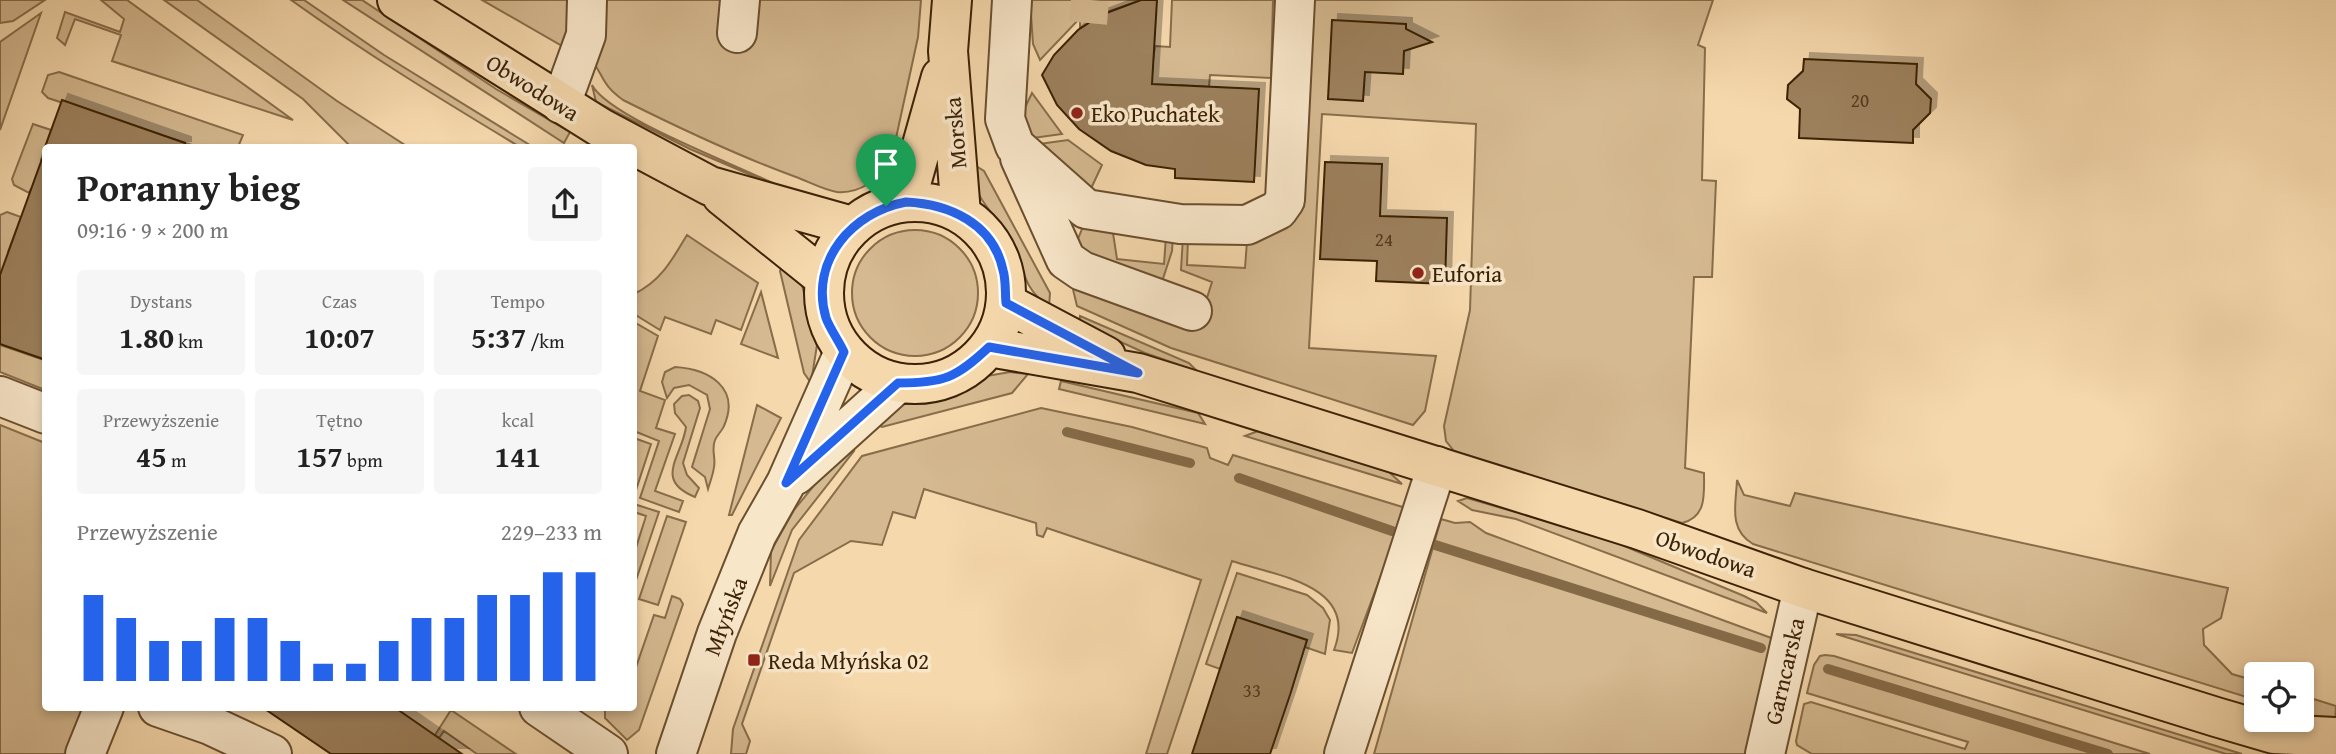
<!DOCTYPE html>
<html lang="pl">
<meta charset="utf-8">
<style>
body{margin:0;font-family:"Gentium Book Plus",serif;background:#f6f6f6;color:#222;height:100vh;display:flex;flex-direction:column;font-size:26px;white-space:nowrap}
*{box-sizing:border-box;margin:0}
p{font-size:23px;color:#767676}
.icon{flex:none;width:38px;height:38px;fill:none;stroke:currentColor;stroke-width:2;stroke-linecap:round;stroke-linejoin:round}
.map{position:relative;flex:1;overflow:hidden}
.sheet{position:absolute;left:42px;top:144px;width:595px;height:567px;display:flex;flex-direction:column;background:#fff;border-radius:7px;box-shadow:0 4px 10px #0003}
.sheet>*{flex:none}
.fabs{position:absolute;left:2244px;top:662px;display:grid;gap:14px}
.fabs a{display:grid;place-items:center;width:70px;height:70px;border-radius:7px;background:#fff;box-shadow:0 4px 10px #0003;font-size:35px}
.pin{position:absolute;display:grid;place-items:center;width:60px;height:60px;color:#fff;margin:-72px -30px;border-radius:50% 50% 50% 0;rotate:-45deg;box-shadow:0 0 7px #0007}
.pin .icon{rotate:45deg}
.round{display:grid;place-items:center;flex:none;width:74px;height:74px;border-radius:7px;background:#f6f6f6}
.head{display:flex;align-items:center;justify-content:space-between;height:119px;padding:0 35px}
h1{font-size:38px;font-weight:600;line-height:52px}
.stats{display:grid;grid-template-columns:repeat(3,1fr);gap:10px;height:119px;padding:7px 35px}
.stats div{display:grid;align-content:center;border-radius:7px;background:#f6f6f6;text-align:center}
.stats b{font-size:30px;font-weight:600}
.stats small{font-size:19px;font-weight:400}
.stats p{font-size:19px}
.chart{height:196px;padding:14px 35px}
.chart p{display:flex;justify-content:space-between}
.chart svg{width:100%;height:126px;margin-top:7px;stroke:#2563eb;stroke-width:6}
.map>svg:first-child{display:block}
.green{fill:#d5b990;stroke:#886d4a;stroke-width:2}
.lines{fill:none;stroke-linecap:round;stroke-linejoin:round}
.stream{stroke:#856a47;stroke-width:10}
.building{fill:#9c805c;stroke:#3b2105;stroke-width:2;filter:url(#shadow)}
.minor-tunnel{stroke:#d0b38b;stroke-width:38;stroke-dasharray:38 19;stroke-linecap:butt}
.minor-casing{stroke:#6a4f2f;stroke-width:42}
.major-casing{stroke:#3b2105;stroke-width:42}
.minor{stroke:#f8e6c9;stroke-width:38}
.major{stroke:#f5d8ac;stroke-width:38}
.route-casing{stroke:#fff;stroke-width:14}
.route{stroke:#2563eb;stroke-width:9}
.poi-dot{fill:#8f2418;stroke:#f8e6c9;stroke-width:2.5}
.labels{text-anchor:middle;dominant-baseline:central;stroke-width:7;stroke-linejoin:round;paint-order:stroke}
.number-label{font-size:19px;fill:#53391b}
.street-label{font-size:23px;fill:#3b2105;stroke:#f8e6c9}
.poi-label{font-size:23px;fill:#3b2105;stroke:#f8e6c9;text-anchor:start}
</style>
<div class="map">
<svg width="2336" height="754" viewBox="0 0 2336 754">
<defs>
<filter id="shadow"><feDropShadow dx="6" dy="-6" stdDeviation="0" flood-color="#0004"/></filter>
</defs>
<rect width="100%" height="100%" fill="#f5d8ac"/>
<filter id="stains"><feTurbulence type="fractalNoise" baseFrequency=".00286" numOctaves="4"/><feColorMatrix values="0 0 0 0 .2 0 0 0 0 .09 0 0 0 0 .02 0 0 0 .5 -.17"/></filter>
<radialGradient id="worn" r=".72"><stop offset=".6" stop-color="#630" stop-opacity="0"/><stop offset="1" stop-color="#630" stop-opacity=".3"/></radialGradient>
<path class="green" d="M0,0h45l-32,21 -13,2z
M101,0h26l166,120 -181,-59 9,-26 -46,-16 -10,26 -8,-7 8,-26 55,20 4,-13z
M164,0h33l140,101 71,46h-57l-48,-48z
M291,0h13l80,55 149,92h-13c-78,-47 -155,-94 -229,-147z
M343,0h19l134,89 74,43 -6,11z
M482,0h439l-3,37 -27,124c-12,18 -31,33 -54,31 -13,-2 -28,-10 -41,-15 -58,-21 -117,-49 -173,-77 -20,-15 -18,-20 -28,-35z
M1030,0h112l-32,11 -30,17v-10l-40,42 -7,-16z
M1172,0h101l-2,78 -61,-3 -1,12 -29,-2 -1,10 -35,-2 2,-32h7l2,-15 15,1z
M1306,0h407l-15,45 7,3 -3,132 14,1 -4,96h-18l-9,191 19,5c0,21 3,44 -22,50l-215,-67 -13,-5 -8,-10 -2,-15 26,-116 6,-186 -154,-10 -13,234 127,8 -11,55 -12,14 -242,-77 -94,-42 -6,-25 134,23 7,-22 -31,-12 2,-33 5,1 -1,27 58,3 2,-27 27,-8 12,-10z
M41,13l-41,117v-88z
M59,72l184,63 -5,12h-40l-150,-49 -6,-6 6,-17z
M592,85c19,35 158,84 201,108l-103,-44 -94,-47z
M1032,93l30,41 -36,5 -6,-21z
M33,124l18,6 -10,30 4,2 -7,29 -7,-2 -2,4 -15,-8 -2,-6z
M1068,140l34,25 -14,30 -56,-50z
M976,166l8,5 66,122 -1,14c-31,-23 -23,-42 -39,-70 -11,-19 -45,-45 -34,-71z
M7,212l14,5 -13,35v24l-8,-3v-58z
M1084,224l29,9 4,26 47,5 2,-28h7l-1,15 -12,37 -75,-25 -7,-24z
M852 293a63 63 0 1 1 126 0a63 63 0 1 1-126 0Z
M687,235l71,48 -17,47 -25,-10 -5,14 -46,-17 -5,13 -26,-16v-20c27,-13 38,-34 53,-59z
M783,264l19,21 15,60 -6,38 -7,-10 -24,-102z
M761,292l17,66 -37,-14z
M1080,316l109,47 8,8 -52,-18 -66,-30z
M634,322l24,14 -18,55 25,9 -9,28 19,6 -20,57 28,10 -4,11 -39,-14 19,-57 -25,-10z
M0,345l44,15 1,-3v33l-45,-18z
M675,367c33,2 66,20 49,59 -2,5 -7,9 -9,14 -4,10 1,18 -1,27 -1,8 -4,15 -6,22l-3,-12 -13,-10 18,-58 -3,-14 -18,-10 -15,3 -7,10 -5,-16 3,-10z
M1010,372l18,2 -16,19 -130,34 -12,-6 25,-16 46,-6 23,-8 23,-15z
M1061,381l137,32 7,11 -146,-35z
M689,395l9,6 2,7 -17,55 4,12 12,13 -4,9c-42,-17 -13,-40 -9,-70l-11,-14 -1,-9 8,-8z
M757,405l24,13 -49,97h-3z
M1041,408l91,19 75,21 3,10 18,7 5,-10 176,54 -11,36 -15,25 -31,83 -18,-3c25,-65 -57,-74 -102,-89l-65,193h-21l55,-174 -154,-52 -4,9 -6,-2 -1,-12 -112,-34 -9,29 -22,-6 -11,33 -31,-4 -57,32 -52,151 8,17 -4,13h-15l2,-25 66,-189 63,-84z
M0,425l45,18 1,264h40l-19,47h-67z
M1258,431l131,41 13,12 -157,-48z
M634,438l17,6 -17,52z
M846,446l8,5 -62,79 -22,56 1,-35 23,-41z
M1737,480l7,15 46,11 5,-13 433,95 -7,30 -18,11 1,16 28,29 24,7v19l-503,-156c-25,-15 -17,-40 -16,-64z
M1467,498l138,40 139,58 12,6 11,11 -251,-94 -44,-9 -14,-9z
M634,504l25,8 -25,74v-32l12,-38 -12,-4z
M667,516l19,6 -28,83 -19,-6z
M1441,519l14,4 15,-1 16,11 288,106 -25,115h-375z
M1237,573l70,22 16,13 7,12 -5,34 -20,-7 2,-7 -70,-23 -17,52 -14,-5z
M672,596l8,3 3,5 -44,126 -12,10 -22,-22v-11h29v-34l20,-58 11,3z
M1836,634l20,1 386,119h-16z
M1825,655l9,1 316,98h-338l-15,-9 -1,-4 8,-37 7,-2 154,47 3,-7 -161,-49 7,-28 6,-9z
M2301,695l35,11 -1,18 -34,-10z
M451,710l65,44h-39l-33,-23 -5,7 -4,-3z"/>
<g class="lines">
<path class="stream" d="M1067,432l123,31
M1239,478l153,53
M1432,544l329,104
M1828,669l280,85"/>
</g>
<path class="building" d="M1141,0h16l-5,84 107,5 -5,93 -79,-4v-9l-29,-4 -35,-14 -32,-22 -22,-24 -15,-30 12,-20 24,-25 23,-15z
M1332,20l74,4v5l26,13 -28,9 -1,23 -38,-2 -2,29 -35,-2z
M1804,59l113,5 -1,20 15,15 -1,14 -17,17v13l-114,-5 1,-29 -13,-10 1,-14 15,-14z
M62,100l123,43v4h-140z
M42,159h4v201l-46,-16v-69z
M1325,162l57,2 -2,52 67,2 -2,66 -69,-3 1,-20 -57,-2z
M1237,617l70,23 -17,55 -20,59h-78z
M262,707h132l68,47h-131z"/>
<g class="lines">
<path class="minor-tunnel" d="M1088,23l2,-23"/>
<g class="minor-casing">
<path id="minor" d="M1012,0l-7,119 10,27 71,63 94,15 67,1 31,-15 7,-10 10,-200
M737,33l3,-33
M561,104l25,-69 1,-35
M1020,158l46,102 16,11 110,40
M0,396l46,18
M796,475l102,-92
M158,707l52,18 62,29
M539,707l69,47
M85,754l19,-47
M676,754l41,-121 40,-99 29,-51 58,-131
M1344,754l93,-288
M1765,754l38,-166"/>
</g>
<g class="major-casing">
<path id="major" d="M397,0l204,128 109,58 142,40
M952,0l-4,51 13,163
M722,196l102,82
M906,202l35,-125
M824 293a91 91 0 1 1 182 0a91 91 0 1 1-182 0Z
M1006,303l100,53
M989,347l149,26 499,156 166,59 413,129 58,17 62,3"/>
</g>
<use href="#minor" class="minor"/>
<use href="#major" class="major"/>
</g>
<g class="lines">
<g class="route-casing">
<path id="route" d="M906,202c43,2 87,21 97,68 3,10 2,22 3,33l132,70 -149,-26c-33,31 -45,36 -91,36l-112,100 58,-131c-5,-11 -14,-23 -18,-34 -17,-58 27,-106 80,-116z"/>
</g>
<use href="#route" class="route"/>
</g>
<g class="poi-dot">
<circle cx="1077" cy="113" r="7"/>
<circle cx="1418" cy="273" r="7"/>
<rect x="747" y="653" width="14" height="14" rx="3.5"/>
</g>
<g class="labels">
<g class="number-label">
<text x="1860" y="100">20</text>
<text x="1384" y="239">24</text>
<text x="1252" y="690">33</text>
</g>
<g class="street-label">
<text transform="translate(533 87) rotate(32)">Obwodowa</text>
<text transform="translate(955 133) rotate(-95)">Morska</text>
<text transform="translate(1706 553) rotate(19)">Obwodowa</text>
<text transform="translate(725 616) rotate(-69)">Młyńska</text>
<text transform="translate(1784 671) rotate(-77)">Garncarska</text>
</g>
<g class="poi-label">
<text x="1091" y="113">Eko Puchatek</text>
<text x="1432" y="273">Euforia</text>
<text x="768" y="660">Reda Młyńska 02</text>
</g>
</g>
<rect width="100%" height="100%" filter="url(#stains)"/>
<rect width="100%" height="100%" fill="url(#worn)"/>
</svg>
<div class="fabs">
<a><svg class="icon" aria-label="locate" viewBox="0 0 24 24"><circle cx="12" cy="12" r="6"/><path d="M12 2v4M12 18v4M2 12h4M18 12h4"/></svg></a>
</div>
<div class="pin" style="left:886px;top:206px;background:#1e9e55"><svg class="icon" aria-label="arrive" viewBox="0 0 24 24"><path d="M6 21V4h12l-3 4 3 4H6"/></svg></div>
<section class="sheet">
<div class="head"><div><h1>Poranny bieg</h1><p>09:16 · 9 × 200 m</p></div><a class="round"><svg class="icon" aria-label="share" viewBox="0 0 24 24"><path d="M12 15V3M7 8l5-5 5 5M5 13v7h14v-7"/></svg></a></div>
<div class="stats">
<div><p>Dystans</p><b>1.80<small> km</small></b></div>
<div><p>Czas</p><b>10:07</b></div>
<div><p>Tempo</p><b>5:37<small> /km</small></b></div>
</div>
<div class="stats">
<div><p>Przewyższenie</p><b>45<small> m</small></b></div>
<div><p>Tętno</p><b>157<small> bpm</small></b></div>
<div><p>kcal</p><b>141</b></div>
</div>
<div class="chart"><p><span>Przewyższenie</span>229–233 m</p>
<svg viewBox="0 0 160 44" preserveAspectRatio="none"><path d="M5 44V14M15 44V22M25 44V30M35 44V30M45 44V22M55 44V22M65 44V30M75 44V38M85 44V38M95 44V30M105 44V22M115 44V22M125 44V14M135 44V14M145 44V6M155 44V6"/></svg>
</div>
</section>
</div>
